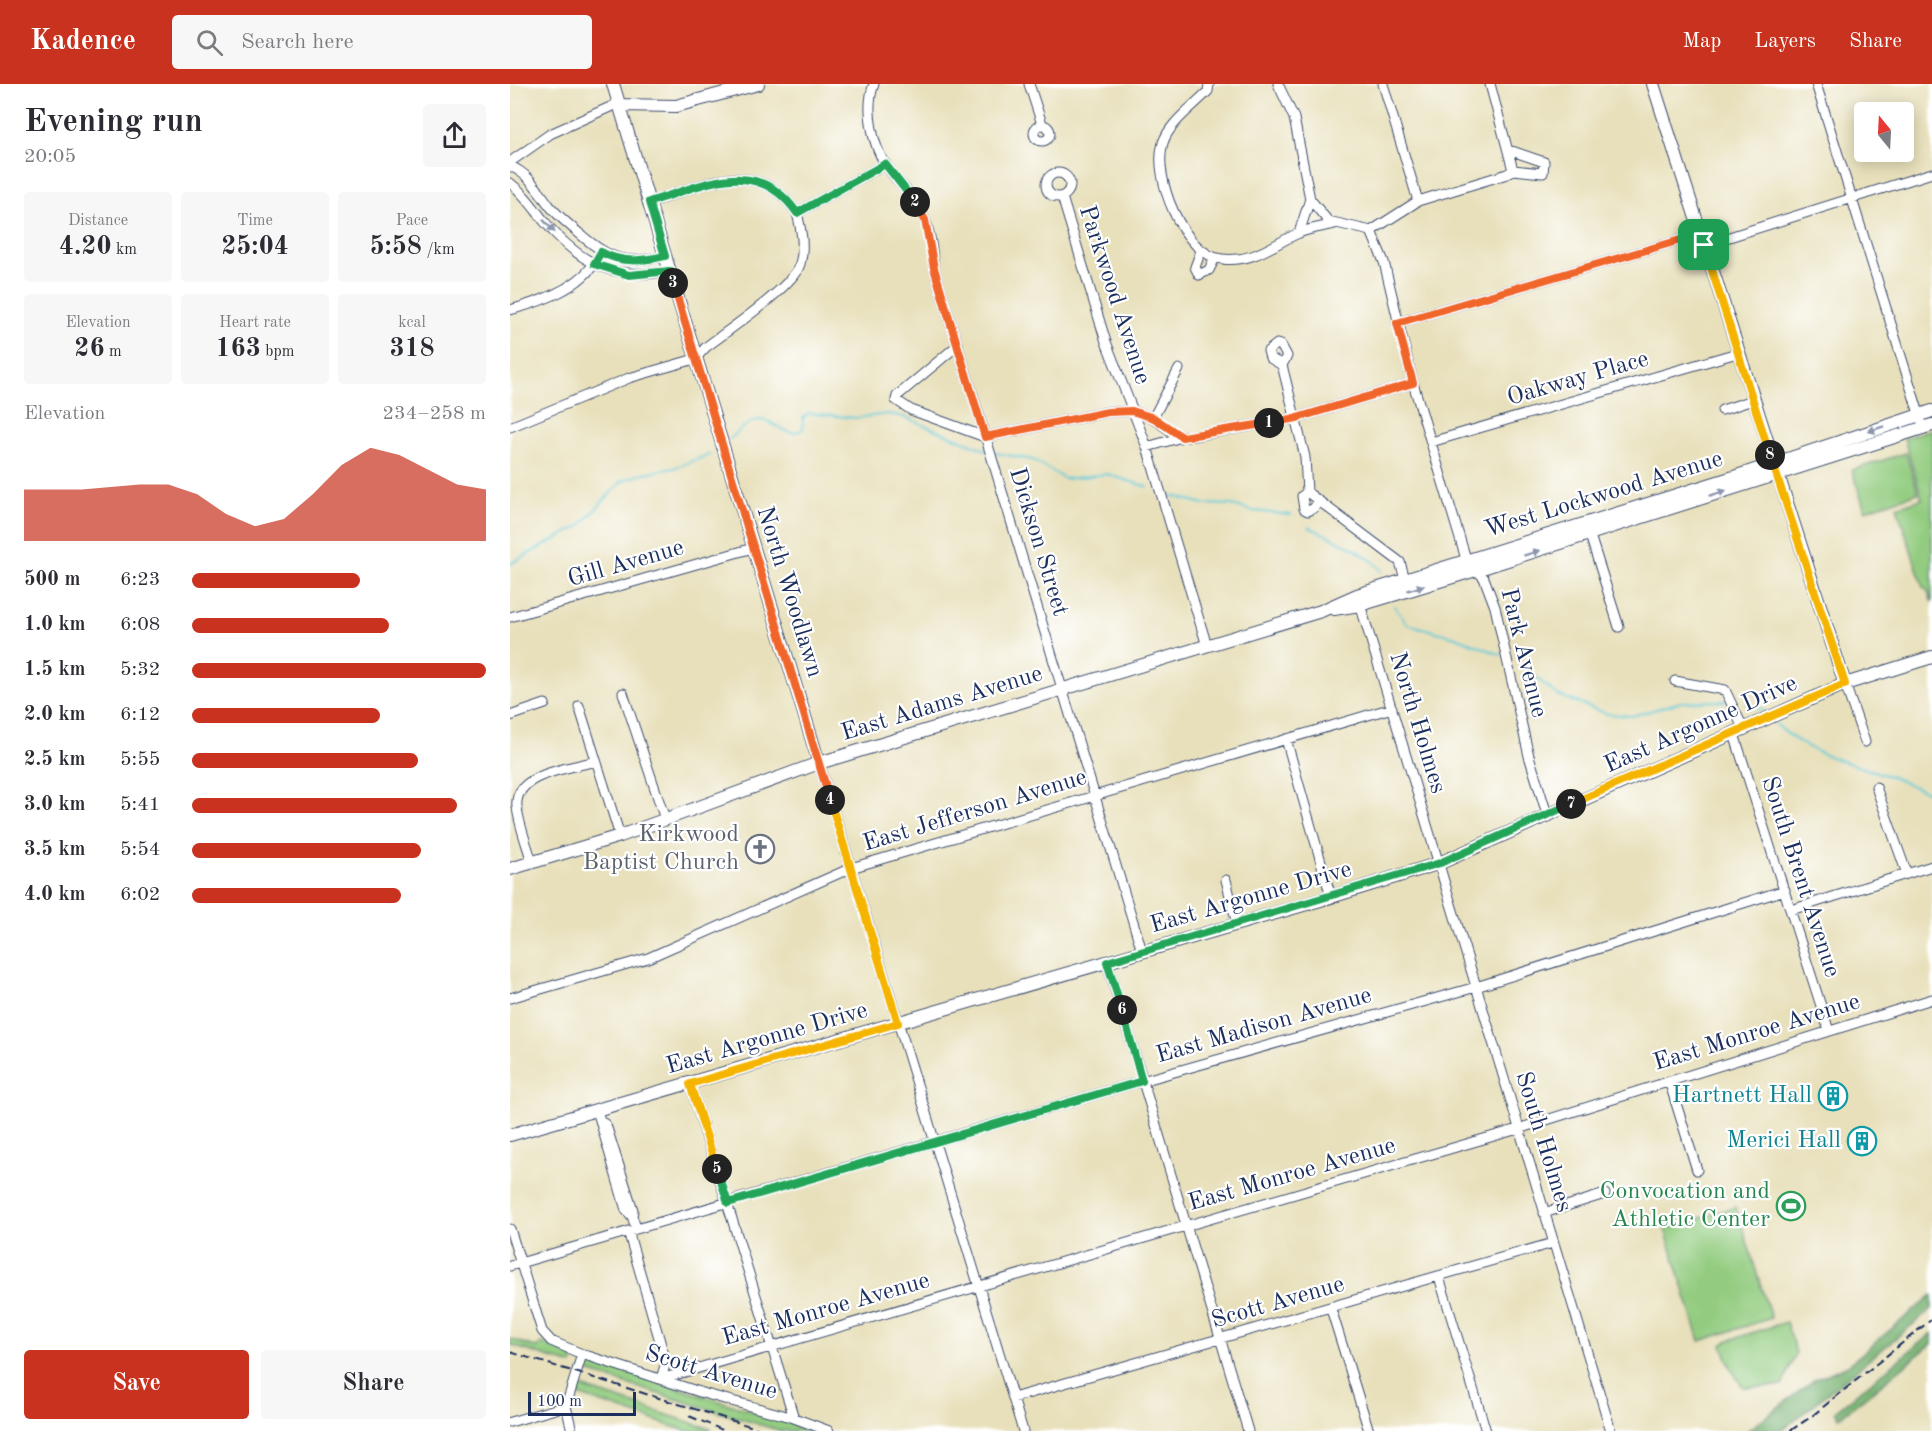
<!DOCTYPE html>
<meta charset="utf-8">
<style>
body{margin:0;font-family:"Old Standard TT",serif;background:#f7f7f7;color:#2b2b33;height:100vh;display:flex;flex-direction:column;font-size:22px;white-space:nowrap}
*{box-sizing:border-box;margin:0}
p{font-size:20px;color:#7c7c81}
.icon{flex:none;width:33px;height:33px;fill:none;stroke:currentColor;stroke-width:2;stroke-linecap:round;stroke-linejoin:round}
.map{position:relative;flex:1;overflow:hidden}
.details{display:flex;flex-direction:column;background:#fff;width:510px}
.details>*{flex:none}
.needle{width:39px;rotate:342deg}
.controls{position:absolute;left:1344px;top:18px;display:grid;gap:12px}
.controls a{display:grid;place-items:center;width:60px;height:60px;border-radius:6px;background:#fff;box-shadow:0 3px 15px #0003;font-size:30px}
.scale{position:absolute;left:18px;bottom:15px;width:108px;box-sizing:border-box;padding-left:6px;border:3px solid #1b2f5e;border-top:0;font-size:16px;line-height:21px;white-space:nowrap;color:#1b2f5e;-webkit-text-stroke:4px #fff;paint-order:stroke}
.pin{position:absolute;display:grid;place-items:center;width:51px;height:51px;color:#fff;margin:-26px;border-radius:12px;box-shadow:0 3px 9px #0006}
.km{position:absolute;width:30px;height:30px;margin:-15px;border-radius:50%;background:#222;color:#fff;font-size:16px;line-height:30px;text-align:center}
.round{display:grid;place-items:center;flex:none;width:63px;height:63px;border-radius:6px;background:#f7f7f7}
.head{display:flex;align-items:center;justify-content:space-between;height:102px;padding:0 24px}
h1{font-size:33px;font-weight:600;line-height:45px}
.figures{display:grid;grid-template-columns:repeat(3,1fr);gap:9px;height:102px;padding:6px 24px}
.figures div{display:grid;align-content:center;border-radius:6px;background:#f7f7f7;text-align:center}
.figures b{font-size:26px;font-weight:600}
.figures small{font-size:16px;font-weight:400}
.figures p{font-size:16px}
.chart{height:168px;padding:12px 24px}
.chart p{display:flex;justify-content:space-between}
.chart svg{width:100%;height:108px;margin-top:6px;fill:#c8321e;opacity:.7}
.action{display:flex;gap:12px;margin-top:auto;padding:12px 24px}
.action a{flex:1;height:69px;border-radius:6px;background:#c8321e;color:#fff;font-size:24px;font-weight:600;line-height:69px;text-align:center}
.action a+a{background:#f7f7f7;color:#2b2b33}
ul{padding:0 24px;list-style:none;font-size:20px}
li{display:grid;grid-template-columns:96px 72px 1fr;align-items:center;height:45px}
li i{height:15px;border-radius:8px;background:#c8321e}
header{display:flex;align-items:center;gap:36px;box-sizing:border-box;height:84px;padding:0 30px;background:#c8321e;color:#fff}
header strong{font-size:28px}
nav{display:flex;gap:33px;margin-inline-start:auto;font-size:21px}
.search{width:420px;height:54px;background:#f7f7f7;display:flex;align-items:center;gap:15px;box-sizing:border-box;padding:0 21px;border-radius:6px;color:#7c7c81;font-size:22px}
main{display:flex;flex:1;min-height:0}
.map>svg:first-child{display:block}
.green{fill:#93cc80;stroke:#577e6f;stroke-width:1.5}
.forest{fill:#76b06e;stroke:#487066;stroke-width:1.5}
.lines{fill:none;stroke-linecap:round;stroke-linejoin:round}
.stream{stroke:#5dc8d7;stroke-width:2}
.street-casing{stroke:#3a4a6c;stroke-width:11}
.secondary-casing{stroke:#3a4a6c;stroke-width:14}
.street{stroke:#fff;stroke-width:9}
.secondary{stroke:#fff;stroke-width:12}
.rail{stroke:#1b2f5e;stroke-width:2;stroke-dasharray:9 4.5;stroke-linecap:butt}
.oneway{fill:#8d97ae}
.split-1-casing{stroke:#fff;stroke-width:12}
.split-2-casing{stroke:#fff;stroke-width:12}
.split-3-casing{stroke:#fff;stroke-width:12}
.split-4-casing{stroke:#fff;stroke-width:12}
.split-5-casing{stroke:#fff;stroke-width:12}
.split-6-casing{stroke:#fff;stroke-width:12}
.split-7-casing{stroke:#fff;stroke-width:12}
.split-8-casing{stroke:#fff;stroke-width:12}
.split-9-casing{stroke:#fff;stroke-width:12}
.split-1{stroke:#f0652b;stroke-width:8}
.split-2{stroke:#f0652b;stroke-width:8}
.split-3{stroke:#22a559;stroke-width:8}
.split-4{stroke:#f0652b;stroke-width:8}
.split-5{stroke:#f5b400;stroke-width:8}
.split-6{stroke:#22a559;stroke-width:8}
.split-7{stroke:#22a559;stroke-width:8}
.split-8{stroke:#f5b400;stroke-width:8}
.split-9{stroke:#f5b400;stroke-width:8}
.labels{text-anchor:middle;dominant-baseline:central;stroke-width:4.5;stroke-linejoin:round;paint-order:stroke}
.street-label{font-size:24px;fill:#1b2f5e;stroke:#fff}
.worship-label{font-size:24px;fill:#5b616d;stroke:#fff;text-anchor:end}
.culture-label{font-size:24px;fill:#0d838f;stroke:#fff;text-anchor:end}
.leisure-label{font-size:24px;fill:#27864d;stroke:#fff;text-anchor:end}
</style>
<header>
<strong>Kadence</strong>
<div class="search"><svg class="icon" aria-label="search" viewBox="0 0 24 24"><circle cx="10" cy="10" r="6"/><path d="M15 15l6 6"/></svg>Search here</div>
<nav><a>Map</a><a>Layers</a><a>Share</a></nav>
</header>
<main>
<section class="details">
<div class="head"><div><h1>Evening run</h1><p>20:05</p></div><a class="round"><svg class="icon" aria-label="share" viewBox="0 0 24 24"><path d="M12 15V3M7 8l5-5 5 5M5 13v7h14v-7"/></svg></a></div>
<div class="figures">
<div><p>Distance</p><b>4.20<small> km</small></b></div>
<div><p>Time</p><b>25:04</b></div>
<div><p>Pace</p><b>5:58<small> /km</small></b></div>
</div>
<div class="figures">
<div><p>Elevation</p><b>26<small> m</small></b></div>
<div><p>Heart rate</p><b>163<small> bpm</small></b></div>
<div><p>kcal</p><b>318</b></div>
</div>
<div class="chart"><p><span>Elevation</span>234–258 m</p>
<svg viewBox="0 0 160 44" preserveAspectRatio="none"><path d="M0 44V23L10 23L20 23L30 22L40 21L50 21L60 25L70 33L80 38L90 35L100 25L110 13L120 6L130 9L140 15L150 21L160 23V44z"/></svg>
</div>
<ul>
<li><b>500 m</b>6:23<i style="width:57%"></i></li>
<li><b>1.0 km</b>6:08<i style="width:67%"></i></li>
<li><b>1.5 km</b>5:32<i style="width:100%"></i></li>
<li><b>2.0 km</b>6:12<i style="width:64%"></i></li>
<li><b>2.5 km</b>5:55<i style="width:77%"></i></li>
<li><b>3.0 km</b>5:41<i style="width:90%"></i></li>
<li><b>3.5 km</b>5:54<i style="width:78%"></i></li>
<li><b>4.0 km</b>6:02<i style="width:71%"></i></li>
</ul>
<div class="action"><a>Save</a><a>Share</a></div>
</section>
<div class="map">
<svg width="1422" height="1347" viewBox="0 0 1422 1347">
<rect width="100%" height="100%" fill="#fff"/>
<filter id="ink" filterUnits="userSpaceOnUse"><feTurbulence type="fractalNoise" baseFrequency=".0167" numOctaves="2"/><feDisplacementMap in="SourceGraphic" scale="12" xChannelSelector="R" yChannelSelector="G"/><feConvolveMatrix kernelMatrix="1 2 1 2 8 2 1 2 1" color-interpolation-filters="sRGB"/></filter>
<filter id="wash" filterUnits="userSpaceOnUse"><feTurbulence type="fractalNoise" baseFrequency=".008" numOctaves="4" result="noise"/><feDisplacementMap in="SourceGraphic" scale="24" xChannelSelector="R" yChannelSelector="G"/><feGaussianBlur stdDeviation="1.35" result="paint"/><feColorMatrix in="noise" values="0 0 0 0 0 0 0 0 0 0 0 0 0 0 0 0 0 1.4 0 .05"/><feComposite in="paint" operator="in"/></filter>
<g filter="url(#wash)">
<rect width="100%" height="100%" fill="#e8e0bb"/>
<path class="green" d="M1422,345v174l-4,-12 -5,-4 -26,-80 25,-8 -18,-61z
M1396,369l12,40 -53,17 -13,-40z
M1226,1123l35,111 -71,23 -35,-112z
M1276,1238l10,31 -14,33 -39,1 -12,-18 -9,-24 5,-4z
M0,1255l28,9 3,-5 28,11 5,6 -2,5 -62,-20z
M77,1278l10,1 219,68h-35l-197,-60z
M68,1302l133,43v2h-25l-111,-37z"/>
<path class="forest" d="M1422,1211v14l-142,115 -10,7h-33l67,-51 34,-15z
M1422,1249v11l-93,74 -4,-7z"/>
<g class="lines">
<path class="stream" d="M220,355c9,-7 16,-17 28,-19 16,-2 29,21 45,9v-11l6,-5 46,5 34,-4 15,3 82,33
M482,368l41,8 32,19 41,-5 42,13
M659,411l35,9 28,1 21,6 38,4
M799,443c19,9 63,27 73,45
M0,480l70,-38 42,-45 23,-8 29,-5 37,-14
M884,522l13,18 49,13 45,18
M1017,586l30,25 51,19 24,2 49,-14 44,-1
M1236,620l19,7
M1266,640c30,30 74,39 113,52 14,5 28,13 43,17"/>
</g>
</g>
<g filter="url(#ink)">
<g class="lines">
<g class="street-casing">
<path id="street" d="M364,0c-9,23 -2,61 12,81 9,15 23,26 32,41 12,19 14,41 16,62l208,683
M519,0l13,40
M699,0l-1,7c-14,15 -39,32 -45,52 -11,33 20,112 59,116 32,4 51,-15 77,-26 11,-5 24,-6 36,-9
M768,0l16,34 16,81 -11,34
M873,0l35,117
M980,0l23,86
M1306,0l105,336
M524 49a8 8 0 1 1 16 0a8 8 0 1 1-16 0Z
M0,78l40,-28 69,-31
M0,82c19,8 27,23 39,39 9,11 20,20 31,29 30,26 46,31 85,22
M536 101a12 12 0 1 1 24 0a12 12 0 1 1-24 0Z
M0,99c14,10 23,24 34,38 36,43 70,60 126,50
M552,113l44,145 41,105 60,199
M800,115l18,22 43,10
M139,119c55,-18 107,-49 148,10l88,-49
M861,147l13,31 29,121 53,176 18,19 11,29 34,149 18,58
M861,147l47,-30 89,-27 6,-4 30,3 1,-11 -35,-12
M1194,161l228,-72
M691,167l-6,16 4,8 10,-5 6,-12
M0,226c30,-8 71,-22 87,-51
M887,239l304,-89
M448,261l-61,51 -1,4 15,10 74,27 123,-25 24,-1 21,7 22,16 12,3 110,-19 116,-35
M772,281l-12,-7 -2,-7 9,-7 4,1 6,11 -5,9 23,92 2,35 93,70 5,17
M1212,326l31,-10
M643,334l26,-49
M0,343l119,-49 66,-19 11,-12c21,-16 88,-61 94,-83 5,-17 1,-35 -3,-51
M921,358l306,-89
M637,363l35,-10
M797,408l-5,4 2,13 4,2 6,-3 4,-7
M1078,445l31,98
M849,517l252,830
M0,533l243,-69
M1165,597l50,9 19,40
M1335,600l20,58
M113,609l42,126
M69,622l41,130
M0,632l35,-12
M1224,650l95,297
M776,655l45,158
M309,679l204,668
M1366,703l31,87
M22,778c-5,-17 -13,-37 -15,-55 -4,-34 55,-39 79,-46
M716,796l11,44
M1281,826l141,-44
M597,878l141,469
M0,914l138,-40 203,-90 541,-160
M1159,997l28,89
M180,1000l104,334
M87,1026l29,100 6,6 4,12
M91,1037l5,4 27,85 -1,6
M1034,1129l61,-19
M0,1145l32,102 9,10 31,13 124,40 88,24 35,13
M118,1147l38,131 -5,17
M0,1182l632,-185 334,-94 309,-97
M929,1193l47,154
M821,1225l38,122
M151,1295l857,-250 414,-130
M503,1314l540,-155
M0,1338l56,-16
M62,1347l-6,-25 16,-52"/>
</g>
<g class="secondary-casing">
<path id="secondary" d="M103,0l206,679
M1143,0l192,600
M109,21l57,1 82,-22
M824,525l26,-4 116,-35 456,-145
M0,785l110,-33 199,-73 502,-152 36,-16 380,-119 195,-65
M0,1051l821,-238 109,-34 405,-179 87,-27"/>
</g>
<use href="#street" class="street"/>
<use href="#secondary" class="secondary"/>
<path class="rail" d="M0,1268l256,79
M179,1332l36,15
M1280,1347l22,-15 120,-97"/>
</g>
<defs><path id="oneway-solid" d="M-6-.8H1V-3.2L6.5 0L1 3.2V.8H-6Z" transform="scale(1.5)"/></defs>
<g class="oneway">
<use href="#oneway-solid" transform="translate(39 142) rotate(47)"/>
<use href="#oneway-solid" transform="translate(1366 345) rotate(162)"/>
<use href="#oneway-solid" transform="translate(1208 409) rotate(-18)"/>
<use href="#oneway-solid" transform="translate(1022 469) rotate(-17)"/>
<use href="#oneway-solid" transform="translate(906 504) rotate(-17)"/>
</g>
</g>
<g class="lines" filter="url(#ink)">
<g class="split-1-casing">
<path id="split-1" d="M759,339l28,-5 116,-35 -16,-60 304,-89 3,11"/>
</g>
<g class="split-2-casing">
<path id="split-2" d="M405,118l10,18 9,48 51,169 123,-25 24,-1 22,7 28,19 87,-14"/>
</g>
<g class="split-3-casing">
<path id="split-3" d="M163,199l-3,-12 -41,4 -35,-11 7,-12c21,12 41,9 64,4l-16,-54c55,-16 107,-48 148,11l88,-49 30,38"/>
</g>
<g class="split-4-casing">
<path id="split-4" d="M163,199l157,517"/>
</g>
<g class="split-5-casing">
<path id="split-5" d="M207,1085l-27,-85 208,-61 -68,-223"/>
</g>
<g class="split-6-casing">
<path id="split-6" d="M207,1085l11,34 414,-122 -20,-71"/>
</g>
<g class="split-7-casing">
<path id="split-7" d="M612,926l-15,-48 333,-99 131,-59"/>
</g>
<g class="split-8-casing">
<path id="split-8" d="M1061,720l274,-120 -75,-229"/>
</g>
<g class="split-9-casing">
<path id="split-9" d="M1194,161l66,210"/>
</g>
<use href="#split-1" class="split-1"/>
<use href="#split-2" class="split-2"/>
<use href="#split-3" class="split-3"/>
<use href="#split-4" class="split-4"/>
<use href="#split-5" class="split-5"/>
<use href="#split-6" class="split-6"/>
<use href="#split-7" class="split-7"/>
<use href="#split-8" class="split-8"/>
<use href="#split-9" class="split-9"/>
</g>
<defs>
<g id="church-ring" transform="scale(1.5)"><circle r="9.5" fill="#fff" stroke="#6b7280" stroke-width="1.5"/><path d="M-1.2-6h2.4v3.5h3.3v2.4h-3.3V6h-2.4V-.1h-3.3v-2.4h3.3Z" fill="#6b7280"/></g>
<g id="building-ring" transform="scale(1.5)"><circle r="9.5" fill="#fff" stroke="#0f9aa8" stroke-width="1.5"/><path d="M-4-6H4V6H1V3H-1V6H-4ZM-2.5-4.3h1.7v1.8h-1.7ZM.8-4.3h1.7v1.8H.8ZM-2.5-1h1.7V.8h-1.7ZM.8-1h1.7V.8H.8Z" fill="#0f9aa8"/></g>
<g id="stadium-ring" transform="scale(1.5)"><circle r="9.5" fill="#fff" stroke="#2e9e5b" stroke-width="1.5"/><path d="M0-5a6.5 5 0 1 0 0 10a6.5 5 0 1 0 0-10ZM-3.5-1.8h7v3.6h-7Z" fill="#2e9e5b"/></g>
</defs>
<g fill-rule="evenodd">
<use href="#church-ring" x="250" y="765"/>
<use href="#building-ring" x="1323" y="1012"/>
<use href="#building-ring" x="1352" y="1057"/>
<use href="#stadium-ring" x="1281" y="1122"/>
</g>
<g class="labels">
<g class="street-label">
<text transform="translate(604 211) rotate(72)">Parkwood Avenue</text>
<text transform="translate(1068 295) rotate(-16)">Oakway Place</text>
<text transform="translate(1094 411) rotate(-17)">West Lockwood Avenue</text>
<text transform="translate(528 458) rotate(73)">Dickson Street</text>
<text transform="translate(116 480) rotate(-16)">Gill Avenue</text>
<text transform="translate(279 508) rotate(73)">North Woodlawn</text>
<text transform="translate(1013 569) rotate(76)">Park Avenue</text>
<text transform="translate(432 620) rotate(-17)">East Adams Avenue</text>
<text transform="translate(907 639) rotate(73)">North Holmes</text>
<text transform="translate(1191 641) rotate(-24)">East Argonne Drive</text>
<text transform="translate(465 727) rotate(-17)">East Jefferson Avenue</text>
<text transform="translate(1290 793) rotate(72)">South Brent Avenue</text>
<text transform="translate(741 814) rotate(-16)">East Argonne Drive</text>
<text transform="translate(754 942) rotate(-16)">East Madison Avenue</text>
<text transform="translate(1247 949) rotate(-17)">East Monroe Avenue</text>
<text transform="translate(257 955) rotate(-16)">East Argonne Drive</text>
<text transform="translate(1033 1058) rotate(73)">South Holmes</text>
<text transform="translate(782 1091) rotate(-16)">East Monroe Avenue</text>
<text transform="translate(768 1219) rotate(-16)">Scott Avenue</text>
<text transform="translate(316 1226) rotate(-16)">East Monroe Avenue</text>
<text transform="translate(201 1289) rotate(17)">Scott Avenue</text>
</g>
<g class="worship-label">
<text x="229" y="751">Kirkwood<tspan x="229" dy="28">Baptist Church</tspan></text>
</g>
<g class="culture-label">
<text x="1302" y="1012">Hartnett Hall</text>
<text x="1331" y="1057">Merici Hall</text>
</g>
<g class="leisure-label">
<text x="1260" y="1108">Convocation and<tspan x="1260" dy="28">Athletic Center</tspan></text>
</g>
</g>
</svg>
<div class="controls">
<a><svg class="needle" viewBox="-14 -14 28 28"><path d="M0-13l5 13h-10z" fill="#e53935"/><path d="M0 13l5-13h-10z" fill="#7c7c81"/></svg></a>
</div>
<div class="scale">100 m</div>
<div class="pin" style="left:1194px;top:161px;background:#1e9e55"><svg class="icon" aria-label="arrive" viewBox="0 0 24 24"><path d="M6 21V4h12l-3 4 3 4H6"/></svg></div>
<b class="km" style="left:759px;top:339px">1</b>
<b class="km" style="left:405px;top:118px">2</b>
<b class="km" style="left:163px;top:199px">3</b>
<b class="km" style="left:320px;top:716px">4</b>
<b class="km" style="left:207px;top:1085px">5</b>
<b class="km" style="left:612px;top:926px">6</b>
<b class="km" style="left:1061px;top:720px">7</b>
<b class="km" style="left:1260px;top:371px">8</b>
</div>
</main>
